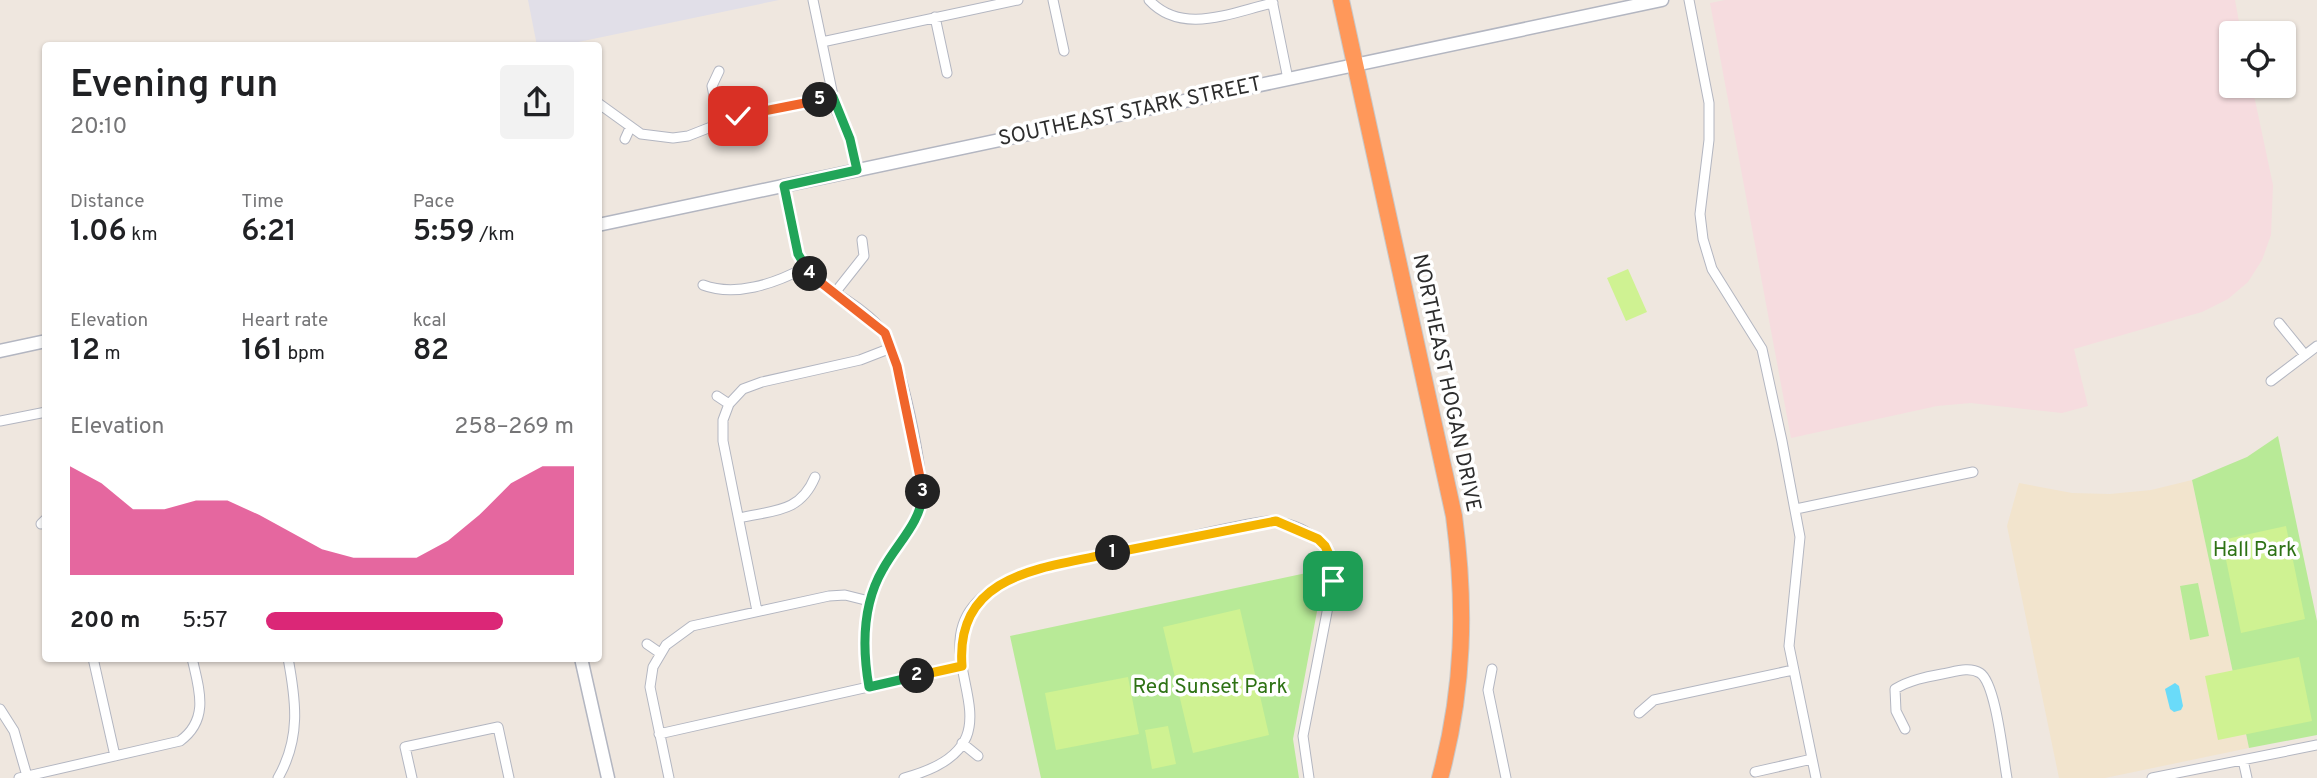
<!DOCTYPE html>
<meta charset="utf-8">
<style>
body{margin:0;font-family:Overpass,sans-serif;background:#f2f2f2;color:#202124;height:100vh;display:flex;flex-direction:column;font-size:26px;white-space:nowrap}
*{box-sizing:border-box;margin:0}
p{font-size:23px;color:#757577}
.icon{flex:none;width:38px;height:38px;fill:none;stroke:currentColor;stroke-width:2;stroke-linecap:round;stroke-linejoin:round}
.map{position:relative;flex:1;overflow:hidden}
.side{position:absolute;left:42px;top:42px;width:560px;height:620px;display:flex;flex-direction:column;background:#fff;border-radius:7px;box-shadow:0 2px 5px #0004}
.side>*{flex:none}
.fabs{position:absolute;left:2219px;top:21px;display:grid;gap:14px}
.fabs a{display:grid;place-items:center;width:77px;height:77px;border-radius:7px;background:#fff;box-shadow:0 2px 5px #0004;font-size:35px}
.pin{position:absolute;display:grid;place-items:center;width:60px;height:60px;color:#fff;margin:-30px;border-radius:14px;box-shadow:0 4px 10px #0006}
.km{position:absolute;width:35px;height:35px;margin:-18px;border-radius:50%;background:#222;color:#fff;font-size:19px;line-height:35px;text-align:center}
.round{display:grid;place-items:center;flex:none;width:74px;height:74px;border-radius:7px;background:#f2f2f2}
.summary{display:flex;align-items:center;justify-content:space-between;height:119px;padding:0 28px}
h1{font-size:38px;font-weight:600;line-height:52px}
.figures{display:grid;grid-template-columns:repeat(3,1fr);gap:10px;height:119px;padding:7px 28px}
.figures div{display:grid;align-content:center}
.figures b{font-size:30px;font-weight:600}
.figures small{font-size:19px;font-weight:400}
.figures p{font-size:19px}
.chart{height:196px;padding:14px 28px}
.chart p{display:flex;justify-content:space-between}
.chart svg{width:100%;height:126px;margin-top:7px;fill:#db2777;opacity:.7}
ul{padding:0 28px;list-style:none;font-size:23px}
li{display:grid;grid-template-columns:112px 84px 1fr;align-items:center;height:52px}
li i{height:18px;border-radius:9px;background:#db2777}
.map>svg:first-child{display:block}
.industrial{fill:#e1dfe8}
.education{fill:#f2e4cd}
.medical{fill:#f6dcdf}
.green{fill:#b8ea97}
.pitch{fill:#cff292}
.water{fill:#6adbf9}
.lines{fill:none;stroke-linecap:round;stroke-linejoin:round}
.street-casing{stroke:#b3b6c1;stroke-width:11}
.secondary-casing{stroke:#b3b6c1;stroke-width:15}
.highway-casing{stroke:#c8c8c8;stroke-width:18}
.street{stroke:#fff;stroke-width:9}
.secondary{stroke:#fff;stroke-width:12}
.highway{stroke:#ff985a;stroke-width:16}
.split-1-casing{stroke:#fff;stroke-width:14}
.split-2-casing{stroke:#fff;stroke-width:14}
.split-3-casing{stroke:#fff;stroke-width:14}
.split-4-casing{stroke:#fff;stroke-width:14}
.split-5-casing{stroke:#fff;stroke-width:14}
.split-6-casing{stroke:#fff;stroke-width:14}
.split-1{stroke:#f5b400;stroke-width:9}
.split-2{stroke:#f5b400;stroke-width:9}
.split-3{stroke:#22a559;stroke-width:9}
.split-4{stroke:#f0652b;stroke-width:9}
.split-5{stroke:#22a559;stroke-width:9}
.split-6{stroke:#f0652b;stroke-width:9}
.labels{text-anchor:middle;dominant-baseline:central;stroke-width:7;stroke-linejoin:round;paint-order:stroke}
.street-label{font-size:21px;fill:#2d2d2d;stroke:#fff}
.park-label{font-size:21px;fill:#2e7215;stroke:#fff}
</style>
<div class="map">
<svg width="2317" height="778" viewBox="0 0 2317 778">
<rect width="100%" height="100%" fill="#efe7df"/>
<path class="industrial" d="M528,0h251l-215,45 -27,1z"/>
<path class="education" d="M2192,480l57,268 -144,30h-46l-52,-252 12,-43 53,10 38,1 41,-4z"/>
<path class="medical" d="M1725,0h510l6,33h-10v53h21l21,99 -2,50 -9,25 -14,22 -20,17 -26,13 -128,37 14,57 -26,7 -91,-10 -34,3 -146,32 -81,-435z"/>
<path class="green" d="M2278,436l39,185v114l-68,13 -57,-268 55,-23z
M1325,569l-32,170 6,39h-258l-31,-142z
M2198,583l11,53 -19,4 -10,-54z"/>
<path class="pitch" d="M1628,269l19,43 -21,9 -19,-43z
M2286,526l19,93 -64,14 -19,-93z
M1240,609l29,126 -76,18 -30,-126z
M2299,657l13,64 -94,19 -13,-64z
M1128,677l11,57 -83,16 -11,-57z
M1168,726l8,38 -24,5 -7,-39z"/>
<path class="water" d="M2175,683l4,3 4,20 -2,4 -7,2 -4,-3 -5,-20z"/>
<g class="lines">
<g class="street-casing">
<path id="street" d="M813,0l23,110 14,29 7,31
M1053,0l11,51
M1149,0c33,36 83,12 124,3
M1272,0l16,79
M1689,0l20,103v37l-9,74 3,25 9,30 50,80 20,92 18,96 -11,109 27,132
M935,17l12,56
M822,42l196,-42
M719,71l-7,15 7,36
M598,103l43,31 32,4 15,-2 51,-20 94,-19
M625,139l5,-11
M784,185l14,69 6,14c24,24 58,37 79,63 16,19 44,149 38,174 -4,19 -19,35 -30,50 -28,39 -30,86 -22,132
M703,285c32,12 71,-1 101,-17
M834,294l30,-38 -2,-16
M2279,323l26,32
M2271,381l46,-35
M717,396l12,8
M0,421l46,-9
M1796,509l177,-37
M739,518c35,-8 61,-5 76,-41
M41,524l5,-5
M757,611l-34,-170v-21l6,-16 14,-15 19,-7 98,-22 31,-12
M647,644l13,9
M93,658l22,98
M1492,669l-4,21 18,88
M0,709l14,22 13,45
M1639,713l15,-13 139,-30
M1905,729l-9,-18 -1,-22c15,-9 31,-12 47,-15 12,-2 27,-8 38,-1 16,10 23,84 27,105
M659,734l303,-68
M962,743l16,13
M2243,760l4,18
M1755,772l57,-13
M19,778l161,-37c30,-22 19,-52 12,-83
M278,778c23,-40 18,-77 10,-120
M412,778l-7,-31 93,-20 11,51
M669,778l-19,-91 3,-20 13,-22 26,-19 137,-30 16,-1 24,6
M904,778c131,-35 16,-117 73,-176 35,-37 132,-48 181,-58 37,-8 73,-18 110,-23 34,2 69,23 65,60l-30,155 6,42
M2152,778l165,-33"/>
</g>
<g class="secondary-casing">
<path id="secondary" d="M598,225l1064,-225
M0,351l46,-10
M581,658l27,120"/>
</g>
<g class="highway-casing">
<path id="highway" d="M1341,0l113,516c12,90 10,174 -14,262"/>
</g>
<use href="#street" class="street"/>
<use href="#secondary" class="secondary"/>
<use href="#highway" class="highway"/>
</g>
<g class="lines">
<g class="split-1-casing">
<path id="split-1" d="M1113,553l163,-32 42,18 7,7 8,17v18"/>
</g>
<g class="split-2-casing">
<path id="split-2" d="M917,676l45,-10c-7,-93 81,-98 151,-113"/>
</g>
<g class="split-3-casing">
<path id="split-3" d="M917,676l-48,11c-7,-40 -7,-82 14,-118 14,-26 38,-46 40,-77"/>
</g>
<g class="split-4-casing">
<path id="split-4" d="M810,274l75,59 12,33 26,126"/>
</g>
<g class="split-5-casing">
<path id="split-5" d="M810,274l-12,-20 -14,-68 73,-16 -7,-31 -17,-42 -13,3"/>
</g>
<g class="split-6-casing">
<path id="split-6" d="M738,116l82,-16"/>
</g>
<use href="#split-1" class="split-1"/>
<use href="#split-2" class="split-2"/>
<use href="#split-3" class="split-3"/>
<use href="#split-4" class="split-4"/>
<use href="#split-5" class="split-5"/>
<use href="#split-6" class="split-6"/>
</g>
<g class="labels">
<g class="street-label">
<text transform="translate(1130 112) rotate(-12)">SOUTHEAST STARK STREET</text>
<text transform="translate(1446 383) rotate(78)">NORTHEAST HOGAN DRIVE</text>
</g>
<g class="park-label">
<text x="2255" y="550">Hall Park</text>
<text x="1210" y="687">Red Sunset Park</text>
</g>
</g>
</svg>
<div class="fabs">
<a><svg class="icon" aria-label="locate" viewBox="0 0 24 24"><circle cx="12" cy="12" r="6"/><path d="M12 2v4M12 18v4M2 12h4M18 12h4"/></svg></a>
</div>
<div class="pin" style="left:1333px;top:581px;background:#1e9e55"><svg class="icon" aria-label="arrive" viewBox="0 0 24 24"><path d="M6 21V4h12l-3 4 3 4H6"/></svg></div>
<div class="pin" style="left:738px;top:116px;background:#d93025"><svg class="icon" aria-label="check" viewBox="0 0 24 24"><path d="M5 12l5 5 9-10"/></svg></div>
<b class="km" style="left:1113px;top:553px">1</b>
<b class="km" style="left:917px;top:676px">2</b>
<b class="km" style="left:923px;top:492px">3</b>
<b class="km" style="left:810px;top:274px">4</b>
<b class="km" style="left:820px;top:100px">5</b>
<section class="side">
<div class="summary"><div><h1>Evening run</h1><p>20:10</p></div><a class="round"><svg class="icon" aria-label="share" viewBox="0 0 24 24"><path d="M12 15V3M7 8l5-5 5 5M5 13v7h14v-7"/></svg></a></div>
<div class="figures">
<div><p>Distance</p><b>1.06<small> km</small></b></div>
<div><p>Time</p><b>6:21</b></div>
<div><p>Pace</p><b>5:59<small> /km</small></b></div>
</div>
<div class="figures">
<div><p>Elevation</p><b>12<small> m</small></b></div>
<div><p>Heart rate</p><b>161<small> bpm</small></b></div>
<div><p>kcal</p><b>82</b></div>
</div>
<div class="chart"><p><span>Elevation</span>258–269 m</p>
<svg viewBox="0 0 160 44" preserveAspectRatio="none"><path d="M0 44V6L10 12L20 21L30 21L40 18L50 18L60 23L70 29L80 35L90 38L100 38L110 38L120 32L130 23L140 12L150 6L160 6V44z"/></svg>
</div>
<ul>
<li><b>200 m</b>5:57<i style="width:77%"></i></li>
</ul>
</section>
</div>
